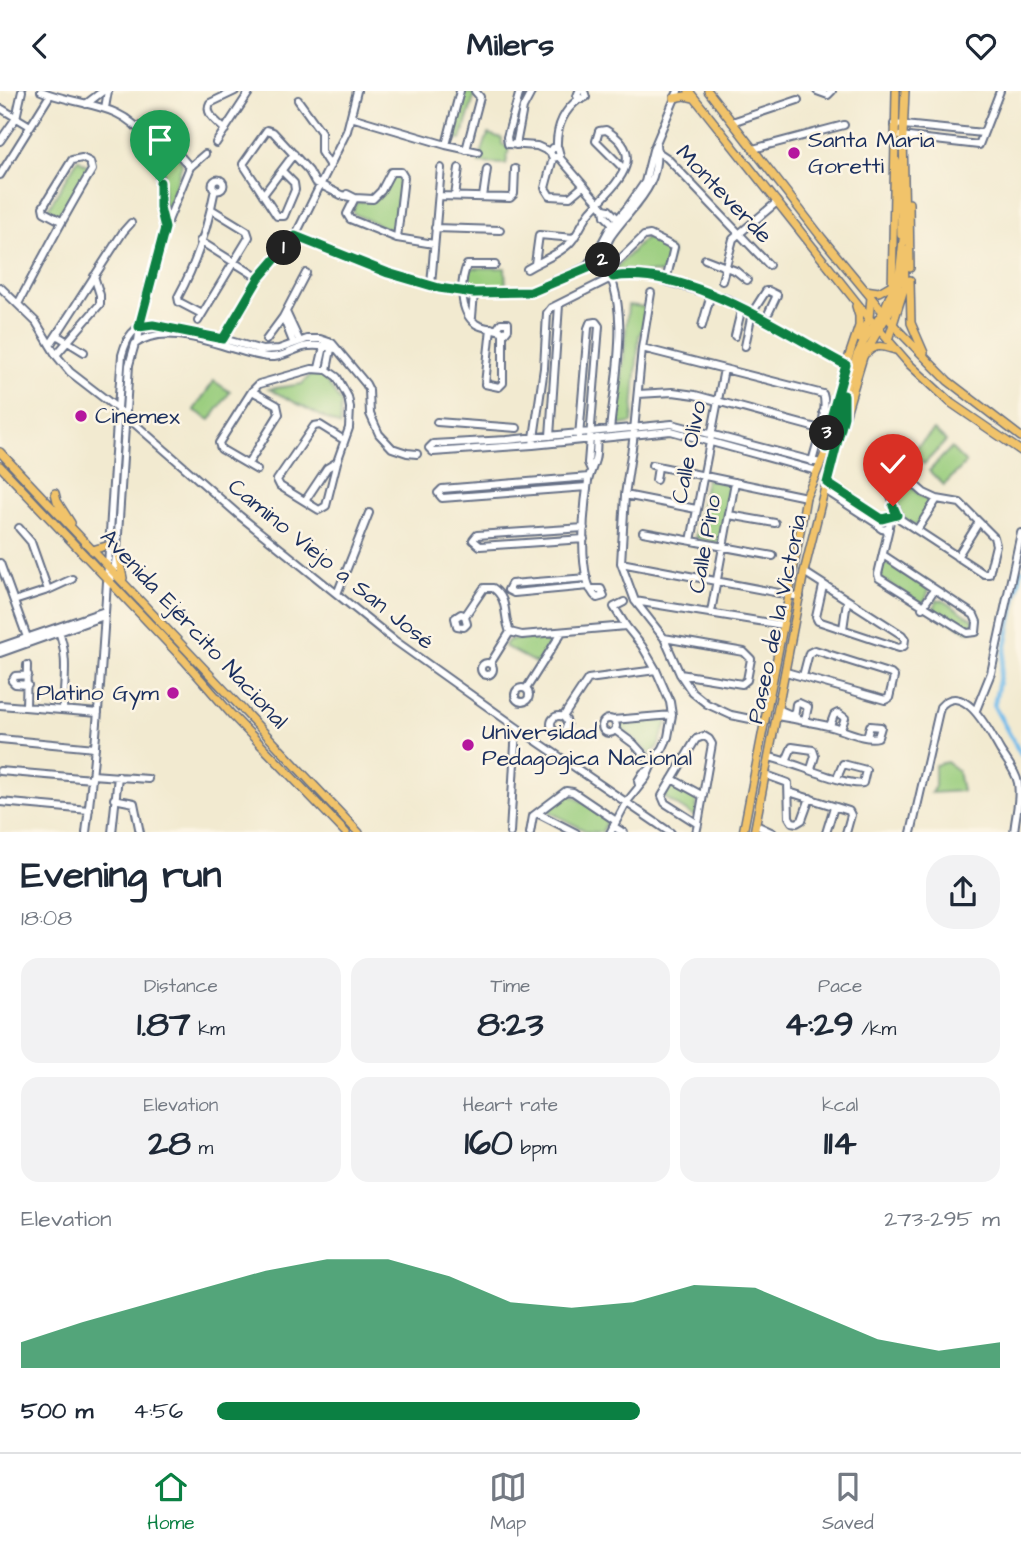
<!DOCTYPE html>
<meta charset="utf-8">
<style>
body{margin:0;font-family:"Architects Daughter",sans-serif;background:#f2f2f3;color:#1f2937;height:100vh;display:flex;flex-direction:column;font-size:26px;white-space:nowrap}
*{box-sizing:border-box;margin:0}
p{font-size:23px;color:#747a83}
.icon{flex:none;width:38px;height:38px;fill:none;stroke:currentColor;stroke-width:2;stroke-linecap:round;stroke-linejoin:round}
.map{position:relative;height:741px;overflow:hidden}
.side{display:flex;flex-direction:column;background:#fff;flex:1}
.side>*{flex:none}
.pin{position:absolute;display:grid;place-items:center;width:60px;height:60px;color:#fff;margin:-72px -30px;border-radius:50% 50% 50% 0;rotate:-45deg;box-shadow:0 0 7px #0007}
.pin .icon{rotate:45deg}
.km{position:absolute;width:35px;height:35px;margin:-18px;border-radius:50%;background:#222;color:#fff;font-size:19px;line-height:35px;text-align:center}
.round{display:grid;place-items:center;flex:none;width:74px;height:74px;border-radius:28px;background:#f2f2f3}
.head{display:flex;align-items:center;justify-content:space-between;height:119px;padding:0 21px}
h1{font-size:38px;font-weight:800;line-height:52px}
.figures{display:grid;grid-template-columns:repeat(3,1fr);gap:10px;height:119px;padding:7px 21px}
.figures div{display:grid;align-content:center;border-radius:18px;background:#f2f2f3;text-align:center}
.figures b{font-size:35px;font-weight:800}
.figures small{font-size:19px;font-weight:400}
.figures p{font-size:19px}
.chart{height:196px;padding:14px 21px}
.chart p{display:flex;justify-content:space-between}
.chart svg{width:100%;height:126px;margin-top:7px;fill:#0b8043;opacity:.7}
ul{padding:0 21px;list-style:none;font-size:23px}
li{display:grid;grid-template-columns:112px 84px 1fr;align-items:center;height:52px}
li i{height:18px;border-radius:9px;background:#0b8043}
header{display:flex;justify-content:space-between;align-items:center;height:91px;padding:0 21px;background:#fff;font-size:32px;font-weight:800}
.tabs{display:flex;justify-content:space-around;align-items:center;height:98px;border-top:2px solid #e0e1e3;background:#fff;font-size:19px;color:#747a83}
.tabs a{display:grid;justify-items:center;gap:4px}
.tabs .active{color:#0b8043}
.map>svg:first-child{display:block}
.green{fill:#9acd7e;stroke:#5a7e6e;stroke-width:2}
.lines{fill:none;stroke-linecap:round;stroke-linejoin:round}
.canal{stroke:#73bceb;stroke-width:4.5}
.minor-casing{stroke:#667086;stroke-width:10}
.major-casing{stroke:#667086;stroke-width:10}
.minor{stroke:#fff;stroke-width:6}
.major{stroke:#f1c36a;stroke-width:7}
.route-casing{stroke:#fff;stroke-width:14}
.route{stroke:#0b8043;stroke-width:9}
.poi-dot{fill:#b5179e;stroke:#fcf5e5;stroke-width:2.5}
.labels{text-anchor:middle;dominant-baseline:central;stroke-width:5;stroke-linejoin:round;paint-order:stroke}
.poi-label{font-size:23px;fill:#1b2f5e;stroke:#fcf5e5;text-anchor:start}
.street-label{font-size:23px;fill:#1b2f5e;stroke:#fcf5e5}
</style>
<header><svg class="icon" aria-label="back" viewBox="0 0 24 24"><path d="M15 5l-7 7 7 7"/></svg>Milers<svg class="icon" aria-label="heart" viewBox="0 0 24 24"><path d="M12 20l-8-8c-3-5 5-10 8-4 3-6 11-1 8 4z"/></svg></header>
<div class="map">
<svg width="1021" height="742" viewBox="0 0 1021 742">
<rect width="100%" height="100%" fill="#fcf5e5"/>
<filter id="ink" filterUnits="userSpaceOnUse"><feTurbulence type="fractalNoise" baseFrequency=".0143" numOctaves="2"/><feDisplacementMap in="SourceGraphic" scale="14" xChannelSelector="R" yChannelSelector="G"/><feConvolveMatrix kernelMatrix="1 2 1 2 8 2 1 2 1" color-interpolation-filters="sRGB"/></filter>
<filter id="wash" filterUnits="userSpaceOnUse"><feTurbulence type="fractalNoise" baseFrequency=".00686" numOctaves="4" result="noise"/><feDisplacementMap in="SourceGraphic" scale="28" xChannelSelector="R" yChannelSelector="G"/><feGaussianBlur stdDeviation="1.57" result="paint"/><feColorMatrix in="noise" values="0 0 0 0 0 0 0 0 0 0 0 0 0 0 0 0 0 1.4 0 .05"/><feComposite in="paint" operator="in"/></filter>
<g filter="url(#wash)">
<rect width="100%" height="100%" fill="#f2ead0"/>
<path class="green" d="M461,0l14,3 -14,46 -12,-1z
M151,42l29,26 2,5 -13,43h-3l-2,-3 -1,-40 -14,-28z
M488,43l14,4v6l7,4 -3,16 -28,-1z
M78,68l13,10 -30,48 -13,-8z
M395,81l6,4 -8,55 -39,-17 -1,-5 4,-7c26,0 25,-7 38,-30z
M646,146l24,12 2,4 -7,20 -47,-1 -2,-4z
M467,177h38l1,21 -15,-3h-26z
M628,214l17,2 -1,18 -5,11 -7,87 -11,2 -3,-3z
M311,283l12,2 18,27 -1,23 -71,-37 33,-5z
M214,290l16,11 -20,28 -16,-10z
M934,339l12,11 -22,23 -12,-12z
M951,357l15,15 -22,22 -15,-14z
M706,388l25,5 -11,59 -25,-5z
M897,389h6l18,16 6,2 2,7 -12,20c-19,-2 -26,-28 -20,-45z
M888,472l41,27 -4,11 -4,2 -41,-25 3,-13z
M936,509h6l32,20 -2,11 -4,1 -34,-21z
M546,546l6,3 -15,24 -33,-18 5,-6z
M662,628l5,4 -9,23 -7,9 -21,-20 -12,-7v-3l1,-3z
M947,671l11,9 4,20 -31,2 4,-7v-21z
M672,694l25,15 -1,17 -32,-20z
M567,702l42,24 -7,15h-14l-40,-21z"/>
<g class="lines">
<path class="canal" d="M1021,479l-27,136 27,49"/>
</g>
</g>
<g filter="url(#ink)">
<g class="lines">
<g class="minor-casing">
<path id="minor" d="M41,0c38,16 81,10 105,48 6,9 11,20 12,30 4,20 3,39 7,59
M520,0l-13,46 1,7 29,2 13,6
M579,0l-2,5 5,3 4,-2 -2,-6
M817,0l11,4 4,-4
M298,9l23,32v20l9,14
M86,13l17,-13
M105,17l3,-17
M2,18l28,17
M351,26l95,28 32,7
M732,31l66,-22
M894,33l89,9
M138,35c23,2 37,25 52,41
M225,39c-7,-8 -21,-16 -15,-27l25,-12
M900,45l79,9 21,-54
M0,50l16,-23 6,-27
M216,52l34,-52
M446,54l14,-54
M516,54l7,-37 9,-17
M557,57c-1,-21 6,-37 22,-49
M753,58l91,-24
M466,59l14,-53 -5,-6
M655,59l12,8 102,107
M559,66l45,52 5,1 12,12
M553,67l7,-2 -2,-8h-5l-3,4 3,6 -8,30 5,8 20,1 13,-11
M282,80l12,12 1,7 -11,26h-7l-34,-52 24,-34 6,2 36,39 6,11 26,13 9,2
M0,84l50,-80
M212.5 94a5.5 5.5 0 1 1 11 0a5.5 5.5 0 1 1-11 0Z
M347,103l8,4 18,1 8,-8 10,-19h10l3,5 -7,61
M263,104l31,-41
M439,105l71,2 4,-4 1,-25
M455,105l4,-28
M483,106l4,-28
M355,107l-8,16 3,5 47,19 37,6
M604,118l1,7 11,11
M435,137l65,2
M295,145l93,37 51,15 35,5 57,-1 68,-31c5,-8 7,-17 12,-25 22,-32 50,-47 45,-92
M200,150l59,37
M600,165c33,48 15,120 10,174
M705,168l31,12 11,9
M535,173l4,-29 35,3
M585,177l12,-16 13,-24 17,-20 18,-26 8,-32 25,-59
M527,178c13,-8 31,-14 42,-25 9,-9 13,-22 21,-32 23,-26 61,-55 16,-82l-7,1 -3,10 28,28
M609,179l35,-34 6,-1 24,12 -8,34
M722,190l11,-42 44,-37
M431,194l10,-117
M0,196l36,35 20,33 14,17 48,37 122,107 154,124 122,87 155,106
M651,202l-9,55 -9,93 -8,54 -4,68 14,38 29,37 16,36 12,18 15,12 24,11 34,7
M18,213c24,-46 47,-90 74,-134l-2,-8 -8,-4 -10,2 -29,47 1,5 17,9
M286,221l13,28
M202,223l-23,-12 -1,-5c18,-33 30,-71 37,-108
M283,226l10,25
M472,226l2,-24
M198,230l51,-84 -2,-6 -36,-22
M702,235l9,-32
M491,237l-6,56 14,3 4,-4v-51c-7,-4 -19,-3 -27,-8 -17,-12 -16,-42 -9,-59h28
M497,238l4,-6h7v6l-4,5
M58,245l26,16
M735,245l7,-29
M266,249l17,-23 23,-44
M138,250l3,-21 24,-92 25,-61 15,-13
M221,251l38,-64 36,-42 52,-105 10,-40
M50,254l73,-113 8,-9
M745,255l7,-33 14,-22h3l8,4 -8,17
M642,257l181,46c6,16 -7,51 -11,68
M56,264l44,-51v-9l-6,-19
M319,277l6,-26
M327,279l5,-26
M638,303l35,-2 22,3 125,34
M823,321l12,-4
M437,331l80,6
M550,345l9,-131
M579,346l9,-109 2,-5 6,-1 3,4 -11,137 3,7
M597,347c-1,7 0,15 -2,22 -2,7 -5,13 -7,21 -4,26 -12,99 9,117l7,-2
M533,354l11,-77 3,-55 4,-5 62,-31 16,-3 17,1 81,24 119,66
M429,357l4,-4 74,-4 165,-16 148,39
M429,357l4,4 100,-7 138,-14 146,40
M248,373l31,-50 -2,-9 -25,-14
M652,374l154,32
M257,379l-36,-21 -2,-6 33,-52 7,-7 53,-15 15,1 10,7 11,20 2,11 -1,20 -12,34 -11,44 -7,4 -39,-24 -3,-6 37,-54 6,-1 24,15
M900,381l24,21 13,6 23,4 34,34 2,8 -7,29h-5l-84,-55 -9,-23 3,-20z
M656,389l2,-13
M826,392l56,36
M825,399l54,35
M438,402l4,-4 147,-12
M438,402l4,5 145,-11
M625,404l71,14
M305,410l22,-33 10,-6
M729,424l46,8
M878.5 433a5.5 5.5 0 1 1 11 0a5.5 5.5 0 1 1-11 0Z
M19,437l12,14 17,48
M917,439l20,-31
M643,441l130,24
M584,448l-104,7 -7,-6 4,-5 107,-7
M691,450l33,-172
M883,464l91,60 3,7 -1,10 -9,1 -88,-55 -1,-4 11,-46
M957,466l22,-35
M0,472l28,77
M621,472l179,34
M804,481l98,63 3,4 -1,7 -5,2 -81,-27 -2,-4 7,-31
M587,487l-76,6 -3,6 6,3 75,-7
M108,494l6,-14 3,-21 12,-185 6,-21c33,-25 91,6 127,12 16,4 26,-4 41,-9 11,-3 22,-1 33,2
M590,498h11l3,7
M337,503l32,-81
M14,510l34,-11 24,-11
M635,510l148,24
M922,517l12,-18
M711,521l24,-130
M465,525l-4,-2 -6,4 2,8 7,1 3,-3 -2,-8 19,-28h9c16,11 10,28 17,44
M58,538c11,26 6,53 5,81
M843,538l4,-28
M510,541l12,3 104,-9
M664,547l80,14 7,7 -4,21 -5,4 -62,-10
M0,556l105,-36
M0,562l104,-37
M481 578a6 6 0 1 1 12 0a6 6 0 1 1-12 0Z
M490,573l20,-32
M786,581l99,28 4,-2 5,-21 -3,-3 -76,-24 -6,3 -6,23
M28,594l-13,-1 -3,-3 3,-5 13,-1
M515 604a7 7 0 1 1 14 0a7 7 0 1 1-14 0Z
M526,598l36,-57
M0,614l98,8
M26,616l1,-42
M778,618l18,8
M976,619l15,-37 30,-140
M777,625c17,3 34,6 51,10 15,3 36,15 50,11l3,-10 -11,-1 -3,11
M551 633a8 8 0 1 1 16 0a8 8 0 1 1-16 0Z
M563,626l25,-38 68,-9
M794,627l2,-14 3,-1 9,4 -3,13
M602 635a7 7 0 1 1 14 0a7 7 0 1 1-14 0Z
M613,629l59,-5
M830,635l4,-11 4,-2 7,5 -4,11
M615,639l19,14 18,20
M0,648l95,9
M769,666c21,4 79,30 94,26l3,-13 -23,-6 -6,14
M786,670l6,-14 21,3 2,6 -4,13
M0,680l92,8
M92,684l56,4
M766,684l22,8 1,34 3,5 5,1 5,-3 8,-22
M672,688l31,17
M639,694l-1,-4 5,-8 6,-3
M789,701l60,19 2,4 -5,18
M114,708l20,4 6,30
M0,711l89,8
M537,722l39,20
M756,734l17,8
M613,735l11,7
M86,742c19,-159 23,-319 36,-478 5,-18 11,-30 31,-30l70,14 39,11 17,-1 28,-10h13l12,4 34,41 3,6 1,24 9,20 13,14 15,5 10,1
M112,742l6,-57
M510,742l6,-106
M530,742l3,-17 33,-25 7,1 43,29
M610,742l16,-30 20,-25 6,-14 11,-16 5,-11 4,-22 -2,-13 -14,-32 -14,-24 -16,-20 -12,-19 10,-5
M696,742l2,-9 14,-80 -3,-5 -5,-3 -8,3 -34,57 3,7 33,21
M826,742l8,-26
M911,742l29,-126c24,-28 50,26 60,43 6,10 16,21 18,33 3,16 -3,34 -4,50"/>
</g>
<g class="major-casing">
<path id="major" d="M689,0l180,227 40,46 42,39 70,48
M708,0l114,147 76,92 50,51 73,56
M674,7l11,-2 9,2
M896,69l4,12 1,63
M909,112l1,65
M910,189l1,43 13,30
M865,199l14,2 14,-8
M860,248l9,-21 2,-21
M888,249l17,-54 -1,-36
M868,261c9,-9 17,-5 27,-2
M837,311l9,-37 13,-39v-10l-3,-10
M0,361c120,126 240,253 359,381
M0,375l184,194 47,54 115,119
M55,402l2,8 14,22
M92,459l18,-5
M117,459l6,28
M743,742l45,-232 18,-104 18,-41 33,-101 8,-16 18,-27 9,-21 4,-200
M754,742l50,-261 27,-109 32,-106 28,-48 6,-16 8,-70 -2,-87 2,-45"/>
</g>
<use href="#minor" class="minor"/>
<use href="#major" class="major"/>
</g>
</g>
<g class="lines" filter="url(#ink)">
<g class="route-casing">
<path id="route" d="M160,91v25l5,21 -26,99 14,-2 70,14 36,-61 36,-42 93,37 51,15 35,5 57,-1 64,-27 7,-7 11,19c74,-12 168,54 233,88l-21,74 1,9 18,-53v22l-17,66 55,36 15,-4 -4,-9"/>
</g>
<use href="#route" class="route"/>
</g>
<g class="poi-dot">
<circle cx="794" cy="62" r="7"/>
<circle cx="81" cy="325" r="7"/>
<circle cx="173" cy="602" r="7"/>
<circle cx="468" cy="654" r="7"/>
</g>
<g class="labels">
<g class="poi-label">
<text x="808" y="49">Santa Maria<tspan x="808" dy="26">Goretti</tspan></text>
<text x="95" y="325">Cinemex</text>
<text x="159" y="602" text-anchor="end">Platino Gym</text>
<text x="482" y="641">Universidad<tspan x="482" dy="26">Pedagogica Nacional</tspan></text>
</g>
<g class="street-label">
<text transform="translate(724 103) rotate(46)">Monteverde</text>
<text transform="translate(689 361) rotate(-79)">Calle Olivo</text>
<text transform="translate(705 453) rotate(-80)">Calle Pino</text>
<text transform="translate(331 473) rotate(39)">Camino Viejo a San José</text>
<text transform="translate(777 528) rotate(-78)">Paseo de la Victoria</text>
<text transform="translate(194 538) rotate(47)">Avenida Ejército Nacional</text>
</g>
</g>
</svg>
<div class="pin" style="left:160px;top:91px;background:#1e9e55"><svg class="icon" aria-label="arrive" viewBox="0 0 24 24"><path d="M6 21V4h12l-3 4 3 4H6"/></svg></div>
<div class="pin" style="left:893px;top:415px;background:#d93025"><svg class="icon" aria-label="check" viewBox="0 0 24 24"><path d="M5 12l5 5 9-10"/></svg></div>
<b class="km" style="left:284px;top:157px">1</b>
<b class="km" style="left:603px;top:169px">2</b>
<b class="km" style="left:827px;top:342px">3</b>
</div>
<section class="side">
<div class="head"><div><h1>Evening run</h1><p>18:08</p></div><a class="round"><svg class="icon" aria-label="share" viewBox="0 0 24 24"><path d="M12 15V3M7 8l5-5 5 5M5 13v7h14v-7"/></svg></a></div>
<div class="figures">
<div><p>Distance</p><b>1.87<small> km</small></b></div>
<div><p>Time</p><b>8:23</b></div>
<div><p>Pace</p><b>4:29<small> /km</small></b></div>
</div>
<div class="figures">
<div><p>Elevation</p><b>28<small> m</small></b></div>
<div><p>Heart rate</p><b>160<small> bpm</small></b></div>
<div><p>kcal</p><b>114</b></div>
</div>
<div class="chart"><p><span>Elevation</span>273–295 m</p>
<svg viewBox="0 0 160 44" preserveAspectRatio="none"><path d="M0 44V35L10 28L20 22L30 16L40 10L50 6L60 6L70 12L80 21L90 23L100 21L110 15L120 16L130 25L140 34L150 38L160 35V44z"/></svg>
</div>
<ul>
<li><b>500 m</b>4:56<i style="width:54%"></i></li>
</ul>
</section>
<nav class="tabs">
<a class="active"><svg class="icon" aria-label="home" viewBox="0 0 24 24"><path d="M3 11l9-7 9 7M6 9v11h12V9"/></svg>Home</a>
<a><svg class="icon" aria-label="map" viewBox="0 0 24 24"><path d="M3 6l6-2 6 2 6-2v14l-6 2-6-2-6 2zM9 4v14M15 6v14"/></svg>Map</a>
<a><svg class="icon" aria-label="saved" viewBox="0 0 24 24"><path d="M7 4h10v16l-5-4-5 4z"/></svg>Saved</a>
</nav>
